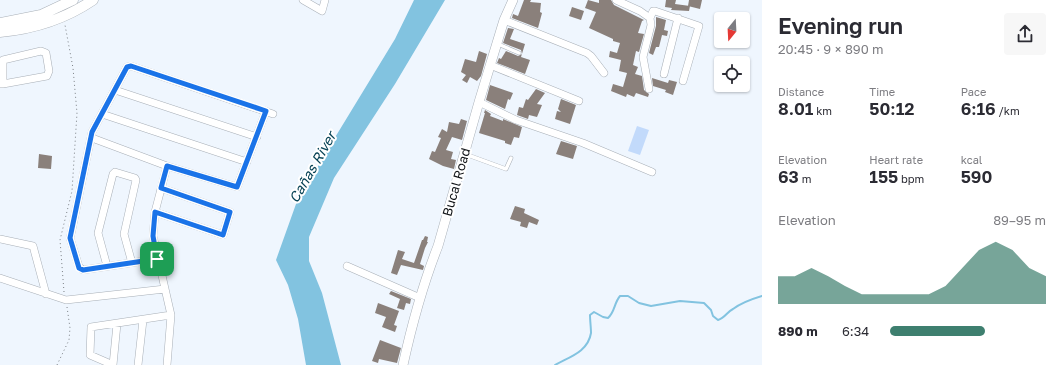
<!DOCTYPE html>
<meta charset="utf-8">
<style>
body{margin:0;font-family:"Golos Text",sans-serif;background:#f7f7f7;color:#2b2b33;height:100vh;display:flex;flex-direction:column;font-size:15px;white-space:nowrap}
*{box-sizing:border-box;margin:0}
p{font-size:13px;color:#7c7c81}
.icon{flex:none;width:22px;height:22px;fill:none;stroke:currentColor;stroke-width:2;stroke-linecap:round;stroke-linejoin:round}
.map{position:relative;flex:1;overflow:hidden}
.sheet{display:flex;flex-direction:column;background:#fff;width:300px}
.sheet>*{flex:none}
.needle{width:26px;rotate:198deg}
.buttons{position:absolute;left:714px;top:12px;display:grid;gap:8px}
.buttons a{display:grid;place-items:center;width:36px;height:36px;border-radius:4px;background:#fff;box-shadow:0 1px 3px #0004;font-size:20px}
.pin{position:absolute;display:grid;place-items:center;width:34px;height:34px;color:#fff;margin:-17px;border-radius:8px;box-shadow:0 2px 6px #0006}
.round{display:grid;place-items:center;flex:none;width:42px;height:42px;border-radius:4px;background:#f7f7f7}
.head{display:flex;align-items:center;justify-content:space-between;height:68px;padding:0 16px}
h1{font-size:22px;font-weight:600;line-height:30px}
.stats{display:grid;grid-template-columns:repeat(3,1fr);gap:6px;height:68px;padding:4px 16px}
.stats div{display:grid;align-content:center}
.stats b{font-size:17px;font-weight:600}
.stats small{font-size:11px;font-weight:400}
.stats p{font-size:11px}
.chart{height:112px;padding:8px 16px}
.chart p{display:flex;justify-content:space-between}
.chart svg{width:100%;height:72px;margin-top:4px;fill:#3e7f6f;opacity:.7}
ul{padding:0 16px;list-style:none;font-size:13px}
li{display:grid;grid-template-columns:64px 48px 1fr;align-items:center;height:30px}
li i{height:10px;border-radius:5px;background:#3e7f6f}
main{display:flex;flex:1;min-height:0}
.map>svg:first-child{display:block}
.green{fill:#c2dafb}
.water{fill:#82c3e0}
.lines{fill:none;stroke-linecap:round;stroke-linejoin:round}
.stream{stroke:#82c3e0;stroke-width:2}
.building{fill:#8a807b}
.service-casing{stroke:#a8afb7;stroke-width:4.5}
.minor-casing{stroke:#a8afb7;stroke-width:8}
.tertiary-casing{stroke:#a8afb7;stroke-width:10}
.secondary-casing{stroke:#a8afb7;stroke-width:11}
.path{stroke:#7a7f84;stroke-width:1;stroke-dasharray:1 3;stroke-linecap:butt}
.service{stroke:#fff;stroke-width:3.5}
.minor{stroke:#fff;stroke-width:7}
.tertiary{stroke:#fff;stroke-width:9}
.secondary{stroke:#fff;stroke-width:10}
.route-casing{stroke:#fff;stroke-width:8}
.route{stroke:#1a73e8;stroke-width:5}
.labels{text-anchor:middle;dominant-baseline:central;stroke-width:4;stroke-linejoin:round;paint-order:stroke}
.street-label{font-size:13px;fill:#121518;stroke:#fff}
.water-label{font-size:14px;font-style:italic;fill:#084356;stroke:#fff}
</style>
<main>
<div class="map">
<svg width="762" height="365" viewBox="0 0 762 365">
<rect width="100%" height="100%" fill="#eff6fe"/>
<path class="green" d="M637,126l12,4 -9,25 -12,-4z"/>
<path class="water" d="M414,0h31l-50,84 -61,94 -25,59v24l13,32 19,72h-35l-8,-46 -10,-34 -12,-25 20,-56 35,-60 64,-105z"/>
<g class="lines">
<path class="stream" d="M555,365c14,-8 33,-13 36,-32 0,-5 -1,-13 -1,-18l4,-3 9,5 5,1c7,-6 6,-15 12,-22h8l11,7 12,3 29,-5 24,2 7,7 2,6 5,4c7,-2 9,-8 15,-11 8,-6 19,-10 29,-13"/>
</g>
<path class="building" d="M524,0h7l-1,2 11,1 -1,9 2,1 -4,15 -26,-10 1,-4 5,2z
M588,0l11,3v-3h12l3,5 30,15 -2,1 -4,12 6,1 -5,18 -3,-1 -3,14 5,2 -3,7 7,2 2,14 5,4 -1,3 -12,-4 -2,4 -7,-3 -1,3 -15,-6 2,-7 10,3 4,-14 -8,-2 2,-11 -12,-3 1,-6 7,2 3,-10 -7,-2v-2l-24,-11 7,-16 -11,-4z
M666,0h10l-1,4 15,2 -1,5 -18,-1 1,-2 -7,-1z
M689,0h13l-2,9 -12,-3z
M572,7l12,4 -3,9 -12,-4z
M656,17l10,3 -2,10 4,1 -1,5 -5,-1 -3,12h-3l-3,8 -4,-2 7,-27z
M508,28l6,1 -4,10 15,5 -4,13 9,3 -5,14 -28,-11 2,-5 2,1 5,-8 12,5 4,-2 -1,-4 -18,-7z
M479,51l8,3 -6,22 -4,5 -7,-4 -3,6 -5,-3 4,-5 -5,-3 4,-13 11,3z
M652,78l16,5 1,-3 8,2 -4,13 -8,-3 1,-2 -13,-4z
M490,85l23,8 -3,7 -2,-1 -3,10 -19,-9z
M536,89l9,4 -8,11 5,1 -5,12 -8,-2 -1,4 -11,-4 2,-8 4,1 3,-9 2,1z
M561,99l15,6 -6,19 -15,-5 2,-8 4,1 -3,-3z
M485,110l6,4 -1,2 13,5v-2l19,8 -3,11 -5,-1 -3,8 -6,-2v-2l-26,-8 6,-20h-1z
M461,119l6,2 -5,19 -10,-3 -6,13 7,2 -2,7 5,1 -2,9 -11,-3 -14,-7 3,-8 3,1 6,-14 -3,-1 4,-8 5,3 2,-10 10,2z
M561,141l16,5 -4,13 -17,-5z
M39,154l13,2 -1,13 -13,-1z
M515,206l10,3 -1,4 15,7 -2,5 -8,-3 -2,6 -7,-2 1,-4 -11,-3z
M425,236l3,1 -1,5h1l-3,6 -5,16 4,2 -1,4 -22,-5 -4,10 -6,-2 7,-23 7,2 -3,7 12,4 8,-23h1z
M391,291l20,8 -1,5 -4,-1 -2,7 -7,-2 3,-9 -11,-5z
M378,303l21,8 -5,14 3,1 -2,6 -13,-5 4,-10 -11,-4z
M380,340l21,8 -4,15 -18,-4 -1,4 -6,-2z"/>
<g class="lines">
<g class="service-casing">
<path id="service" d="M498,44l21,9
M465,154l41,15 5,-11"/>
</g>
<g class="minor-casing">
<path id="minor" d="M303,0l19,11 3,-11
M616,0l24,11 10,7 1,7 -8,32 6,32
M650,18l3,-7h2l44,15 -16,55
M504,20l83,33 4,3 13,17
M490,65l89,36
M664,74l14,-56
M0,84h3l44,-8 2,-5 -3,-18 -5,-2 -38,9v24
M115,90l142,47
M479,102l37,18 67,23 69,29
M102,114l145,48
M92,138l75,28 70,21 29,-76
M155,212l68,23 7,-23 -69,-24
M0,239l33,7 13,48
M157,259l-74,11 -4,-3 -9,-29 1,-4 21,-102 35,-65 4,-1 142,48
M107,266l-9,-33 15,-59 2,-2 20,6 1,2 -12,54 8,29
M347,266l73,32
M0,278l66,22 99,-11
M117,324l-4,41 -23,-10 1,-28 80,-12
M138,365l5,-45
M167,365l4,-50 -18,-79 2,-24 12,-46"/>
</g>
<g class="tertiary-casing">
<path id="tertiary" d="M403,365c9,-41 20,-81 35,-119l41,-144 25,-82 9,-20"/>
</g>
<g class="secondary-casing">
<path id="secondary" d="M0,23l41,-8 32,-15
M0,32c33,-3 65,-13 93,-32"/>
</g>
<path class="path" d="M64,292l-4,-52 12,-49 5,-78 -4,-45 -8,-43
M57,365l12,-25 1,-12 -3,-21"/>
<use href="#service" class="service"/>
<use href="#minor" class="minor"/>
<use href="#tertiary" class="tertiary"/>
<use href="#secondary" class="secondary"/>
</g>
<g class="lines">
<g class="route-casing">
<path id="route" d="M131,66l135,45 -29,76 -70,-21 -6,22 69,24 -7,23 -68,-23 -2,24 4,23 -74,11 -4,-2 -9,-30 22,-106 35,-65z"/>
</g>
<use href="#route" class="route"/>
</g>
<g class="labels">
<g class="street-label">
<text transform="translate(456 182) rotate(-74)">Bucal Road</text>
</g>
<g class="water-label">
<text transform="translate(312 167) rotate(-60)">Cañas River</text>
</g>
</g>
</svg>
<div class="buttons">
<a><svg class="needle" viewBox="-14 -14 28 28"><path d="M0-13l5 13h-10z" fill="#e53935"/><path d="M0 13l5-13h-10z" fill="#7c7c81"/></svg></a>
<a><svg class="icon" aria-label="locate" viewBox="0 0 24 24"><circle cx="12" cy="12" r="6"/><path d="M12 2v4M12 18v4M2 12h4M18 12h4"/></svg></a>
</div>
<div class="pin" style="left:157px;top:259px;background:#1e9e55"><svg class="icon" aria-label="arrive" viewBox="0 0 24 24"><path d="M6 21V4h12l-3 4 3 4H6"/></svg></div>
</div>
<section class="sheet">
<div class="head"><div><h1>Evening run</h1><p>20:45 · 9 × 890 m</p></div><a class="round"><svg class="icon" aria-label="share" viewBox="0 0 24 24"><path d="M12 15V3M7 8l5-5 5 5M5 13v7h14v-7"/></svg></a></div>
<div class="stats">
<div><p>Distance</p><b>8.01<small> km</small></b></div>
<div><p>Time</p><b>50:12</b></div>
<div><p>Pace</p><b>6:16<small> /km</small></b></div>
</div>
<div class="stats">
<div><p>Elevation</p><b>63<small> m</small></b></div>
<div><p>Heart rate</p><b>155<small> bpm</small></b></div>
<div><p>kcal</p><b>590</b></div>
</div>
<div class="chart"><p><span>Elevation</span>89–95 m</p>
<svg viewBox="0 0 160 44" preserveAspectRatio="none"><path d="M0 44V27L10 27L20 22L30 27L40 33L50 38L60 38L70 38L80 38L90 38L100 33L110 22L120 11L130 6L140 11L150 22L160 27V44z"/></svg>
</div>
<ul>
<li><b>890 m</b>6:34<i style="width:61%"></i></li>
</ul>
</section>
</main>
